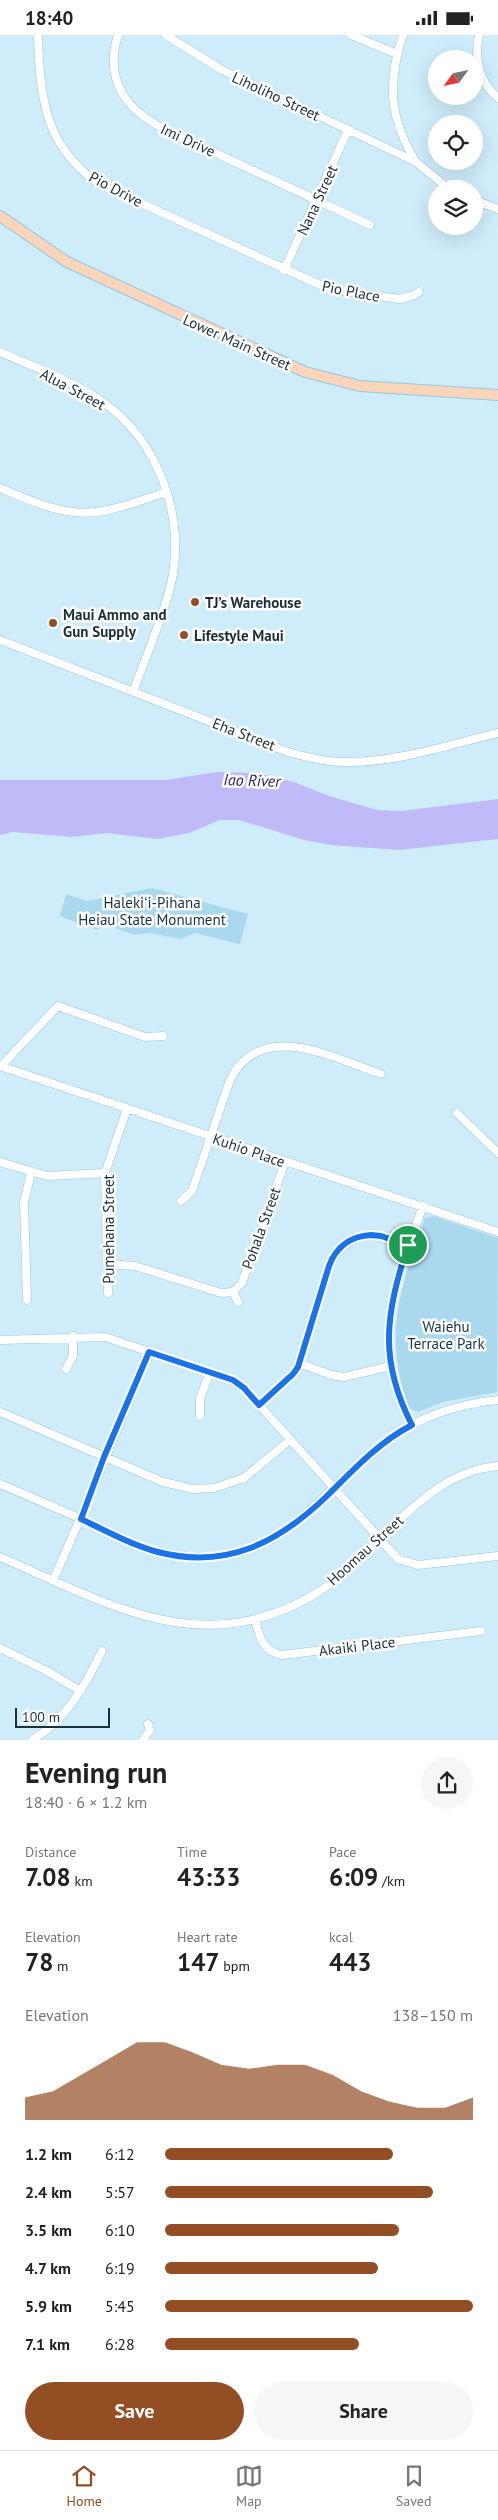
<!DOCTYPE html>
<meta charset="utf-8">
<style>
body{margin:0;font-family:"PT Sans",sans-serif;background:#f6f6f6;color:#222;height:100vh;display:flex;flex-direction:column;font-size:19px;white-space:nowrap}
*{box-sizing:border-box;margin:0}
p{font-size:16px;color:#767676}
.icon{flex:none;width:28px;height:28px;fill:none;stroke:currentColor;stroke-width:2;stroke-linecap:round;stroke-linejoin:round}
.map{position:relative;height:1705px;overflow:hidden}
.sheet{display:flex;flex-direction:column;background:#fff;flex:1}
.sheet>*{flex:none}
.needle{width:32px;rotate:237deg}
.tools{position:absolute;left:428px;top:15px;display:grid;gap:10px}
.tools a{display:grid;place-items:center;width:55px;height:55px;border-radius:50%;background:#fff;box-shadow:0 5px 20px #0002;font-size:25px}
.scale{position:absolute;left:15px;bottom:12px;width:95px;box-sizing:border-box;padding-left:5px;border:2px solid #1c3039;border-top:0;font-size:14px;line-height:18px;white-space:nowrap;color:#1c3039;-webkit-text-stroke:4px #fff;paint-order:stroke}
.pin{position:absolute;display:grid;place-items:center;width:42px;height:42px;color:#fff;margin:-21px;border:2px solid #fff;border-radius:50%;box-shadow:0 1px 5px #0007}
.round{display:grid;place-items:center;flex:none;width:52px;height:52px;border-radius:26px;background:#f6f6f6}
.head{display:flex;align-items:center;justify-content:space-between;height:85px;padding:0 25px}
h1{font-size:28px;font-weight:700;line-height:38px}
.stats{display:grid;grid-template-columns:repeat(3,1fr);gap:8px;height:85px;padding:5px 25px}
.stats div{display:grid;align-content:center}
.stats b{font-size:25px;font-weight:700}
.stats small{font-size:14px;font-weight:400}
.stats p{font-size:14px}
.chart{height:140px;padding:10px 25px}
.chart p{display:flex;justify-content:space-between}
.chart svg{width:100%;height:90px;margin-top:5px;fill:#934e24;opacity:.7}
.button{display:flex;gap:10px;margin-top:auto;padding:10px 25px}
.button a{flex:1;height:58px;border-radius:30px;background:#934e24;color:#fff;font-size:20px;font-weight:700;line-height:58px;text-align:center}
.button a+a{background:#f6f6f6;color:#222}
ul{padding:0 25px;list-style:none;font-size:16px}
li{display:grid;grid-template-columns:80px 60px 1fr;align-items:center;height:38px}
li i{height:12px;border-radius:6px;background:#934e24}
.status{display:flex;justify-content:space-between;align-items:center;height:35px;padding:0 25px;background:#fff;direction:ltr}
.status svg{height:14px;fill:currentColor}
.dock{display:flex;justify-content:space-around;align-items:center;height:70px;border-top:1px solid #e0e0e0;background:#fff;font-size:14px;color:#767676}
.dock a{display:grid;justify-items:center;gap:2px}
.dock .active{color:#934e24}
.map>svg:first-child{display:block}
.green{fill:#aad8ef}
.water{fill:#c1baf8}
.lines{fill:none;stroke-linecap:round;stroke-linejoin:round}
.street-casing{stroke:#97c7de;stroke-width:9}
.secondary-casing{stroke:#97c7de;stroke-width:12}
.street{stroke:#fff;stroke-width:8}
.secondary{stroke:#f8d5bb;stroke-width:10}
.route-casing{stroke:#fff;stroke-width:10}
.route{stroke:#1a73e8;stroke-width:6}
.poi-dot{fill:#934e24;stroke:#fff;stroke-width:2}
.labels{text-anchor:middle;dominant-baseline:central;stroke-width:5;stroke-linejoin:round;paint-order:stroke}
.street-label{font-size:15px;fill:#1c3039;stroke:#fff}
.poi-label{font-size:15px;font-weight:bold;fill:#1c3039;stroke:#fff;text-anchor:start}
.park-label{font-size:15px;fill:#123442;stroke:#fff}
.water-label{font-size:16px;font-style:italic;fill:#2c195f;stroke:#fff}
</style>
<div class="status"><b>18:40</b><svg viewBox="0 0 49 12"><path d="M0 12V9h3v3zM5 12V6h3v6zM10 12V3h3v9zM15 12V0h3v12zM26 1h20v11H26zM47 4h2v5h-2z"/></svg></div>
<div class="map">
<svg width="498" height="1705" viewBox="0 0 498 1705">
<rect width="100%" height="100%" fill="#cfecfa"/>
<path class="green" d="M152,853l96,26 -8,30 -45,-11 -15,6 -30,-6 -15,2 -29,-10 -9,5 -37,-14 6,-22 21,7z
M433,1181l65,22 -1,154 -54,10 -25,10 -9,-4c-27,-76 -8,-119 16,-190z"/>
<path class="water" d="M217,737l39,1 38,9 35,14 48,14 24,1 97,-12v40l-99,11 -68,-5 -27,-5 -65,-20h-19l-31,13 -32,6 -50,-6 -35,4 -60,-5 -12,3v-55h166z"/>
<g class="lines">
<g class="street-casing">
<path id="street" d="M38,0c2,62 6,111 61,149l230,105 71,10 12,-3 7,-4
M118,0c-14,45 7,74 46,94l206,96
M166,0l56,35 194,92 33,27
M351,0l46,19
M403,0c-16,48 -14,83 13,127
M479,0c-5,23 0,47 19,63
M474,165l24,9
M284,235l64,-140
M0,317c34,15 72,29 103,50 56,40 83,115 68,182 -9,37 -25,72 -38,108
M0,453c24,10 48,21 73,24 32,4 64,-11 94,-20
M0,605l288,112c18,5 37,10 56,10 52,1 104,-17 154,-29
M0,1031l498,166
M1,1031l57,-60 87,31 18,-1
M457,1078l41,40
M0,1127l47,14 58,-3
M181,1166l11,-10 38,-111c31,-62 103,-22 151,-6
M107,1229l28,2 86,27 12,-1 9,-9 43,-121
M233,1257l5,10
M108,1258l-3,-120 22,-64
M27,1265l-3,-98 7,-29
M0,1305l105,-3 122,41 17,10 154,171 20,6 80,-9
M299,1328l32,12 13,2 47,-11
M66,1334l7,-13v-20
M259,1370l34,-31 5,-7 31,-101 10,-17 17,-11 15,-3 38,10
M0,1377l163,70 30,7 21,-1 30,-10 46,-38
M200,1381v-18l10,-26
M412,1390c-42,-81 -19,-139 11,-219
M0,1449c28,12 56,24 83,36 30,14 59,30 92,35 103,17 141,-61 211,-113 32,-25 72,-38 112,-42
M0,1522c107,46 201,105 315,37 27,-16 49,-40 71,-62 33,-31 65,-62 112,-66
M53,1545c35,-75 64,-152 96,-228
M255,1584c4,17 7,32 27,36l199,-24
M0,1613l45,22 36,21
M32,1705c34,-20 53,-54 70,-89
M143,1705l7,-10 -2,-6"/>
</g>
<g class="secondary-casing">
<path id="secondary" d="M0,181l67,46 238,110 55,14 138,9"/>
</g>
<use href="#street" class="street"/>
<use href="#secondary" class="secondary"/>
</g>
<g class="lines">
<g class="route-casing">
<path id="route" d="M371,1200l10,1 27,9c-22,68 -30,114 4,180 -33,17 -59,45 -85,71 -48,46 -100,74 -169,56 -26,-7 -52,-21 -77,-33l23,-62 45,-105 84,28 11,8 15,17 34,-31 5,-7 31,-101c7,-19 22,-30 42,-31z"/>
</g>
<use href="#route" class="route"/>
</g>
<g class="poi-dot">
<circle cx="195" cy="567" r="5"/>
<circle cx="53" cy="588" r="5"/>
<circle cx="184" cy="600" r="5"/>
</g>
<g class="labels">
<g class="street-label">
<text transform="translate(276 61) rotate(25)">Liholiho Street</text>
<text transform="translate(188 105) rotate(25)">Imi Drive</text>
<text transform="translate(116 154) rotate(28)">Pio Drive</text>
<text transform="translate(317 165) rotate(-65)">Nana Street</text>
<text transform="translate(351 256) rotate(11)">Pio Place</text>
<text transform="translate(237 307) rotate(24)">Lower Main Street</text>
<text transform="translate(73 354) rotate(28)">Alua Street</text>
<text transform="translate(244 699) rotate(21)">Eha Street</text>
<text transform="translate(249 1115) rotate(19)">Kuhio Place</text>
<text transform="translate(261 1193) rotate(-70)">Pohala Street</text>
<text transform="translate(108 1194) rotate(-90)">Pumehana Street</text>
<text transform="translate(365 1515) rotate(-42)">Hoomau Street</text>
<text transform="translate(357 1611) rotate(-7)">Akaiki Place</text>
</g>
<g class="poi-label">
<text x="205" y="567">TJ’s Warehouse</text>
<text x="63" y="579">Maui Ammo and<tspan x="63" dy="17">Gun Supply</tspan></text>
<text x="194" y="600">Lifestyle Maui</text>
</g>
<g class="park-label">
<text x="152" y="867">Halekiʻi-Pihana<tspan x="152" dy="17">Heiau State Monument</tspan></text>
<text x="446" y="1291">Waiehu<tspan x="446" dy="17">Terrace Park</tspan></text>
</g>
<g class="water-label">
<text transform="translate(252 745) rotate(2)">Iao River</text>
</g>
</g>
</svg>
<div class="tools">
<a><svg class="needle" viewBox="-14 -14 28 28"><path d="M0-13l5 13h-10z" fill="#e53935"/><path d="M0 13l5-13h-10z" fill="#767676"/></svg></a>
<a><svg class="icon" aria-label="locate" viewBox="0 0 24 24"><circle cx="12" cy="12" r="6"/><path d="M12 2v4M12 18v4M2 12h4M18 12h4"/></svg></a>
<a><svg class="icon" aria-label="layers" viewBox="0 0 24 24"><path d="M12 4l9 5-9 5-9-5zM3 14l9 5 9-5"/></svg></a>
</div>
<div class="scale">100 m</div>
<div class="pin" style="left:408px;top:1210px;background:#1e9e55"><svg class="icon" aria-label="arrive" viewBox="0 0 24 24"><path d="M6 21V4h12l-3 4 3 4H6"/></svg></div>
</div>
<section class="sheet">
<div class="head"><div><h1>Evening run</h1><p>18:40 · 6 × 1.2 km</p></div><a class="round"><svg class="icon" aria-label="share" viewBox="0 0 24 24"><path d="M12 15V3M7 8l5-5 5 5M5 13v7h14v-7"/></svg></a></div>
<div class="stats">
<div><p>Distance</p><b>7.08<small> km</small></b></div>
<div><p>Time</p><b>43:33</b></div>
<div><p>Pace</p><b>6:09<small> /km</small></b></div>
</div>
<div class="stats">
<div><p>Elevation</p><b>78<small> m</small></b></div>
<div><p>Heart rate</p><b>147<small> bpm</small></b></div>
<div><p>kcal</p><b>443</b></div>
</div>
<div class="chart"><p><span>Elevation</span>138–150 m</p>
<svg viewBox="0 0 160 44" preserveAspectRatio="none"><path d="M0 44V33L10 30L20 22L30 14L40 6L50 6L60 11L70 17L80 19L90 17L100 17L110 22L120 30L130 35L140 38L150 38L160 33V44z"/></svg>
</div>
<ul>
<li><b>1.2 km</b>6:12<i style="width:74%"></i></li>
<li><b>2.4 km</b>5:57<i style="width:87%"></i></li>
<li><b>3.5 km</b>6:10<i style="width:76%"></i></li>
<li><b>4.7 km</b>6:19<i style="width:69%"></i></li>
<li><b>5.9 km</b>5:45<i style="width:100%"></i></li>
<li><b>7.1 km</b>6:28<i style="width:63%"></i></li>
</ul>
<div class="button"><a>Save</a><a>Share</a></div>
</section>
<nav class="dock">
<a class="active"><svg class="icon" aria-label="home" viewBox="0 0 24 24"><path d="M3 11l9-7 9 7M6 9v11h12V9"/></svg>Home</a>
<a><svg class="icon" aria-label="map" viewBox="0 0 24 24"><path d="M3 6l6-2 6 2 6-2v14l-6 2-6-2-6 2zM9 4v14M15 6v14"/></svg>Map</a>
<a><svg class="icon" aria-label="saved" viewBox="0 0 24 24"><path d="M7 4h10v16l-5-4-5 4z"/></svg>Saved</a>
</nav>
